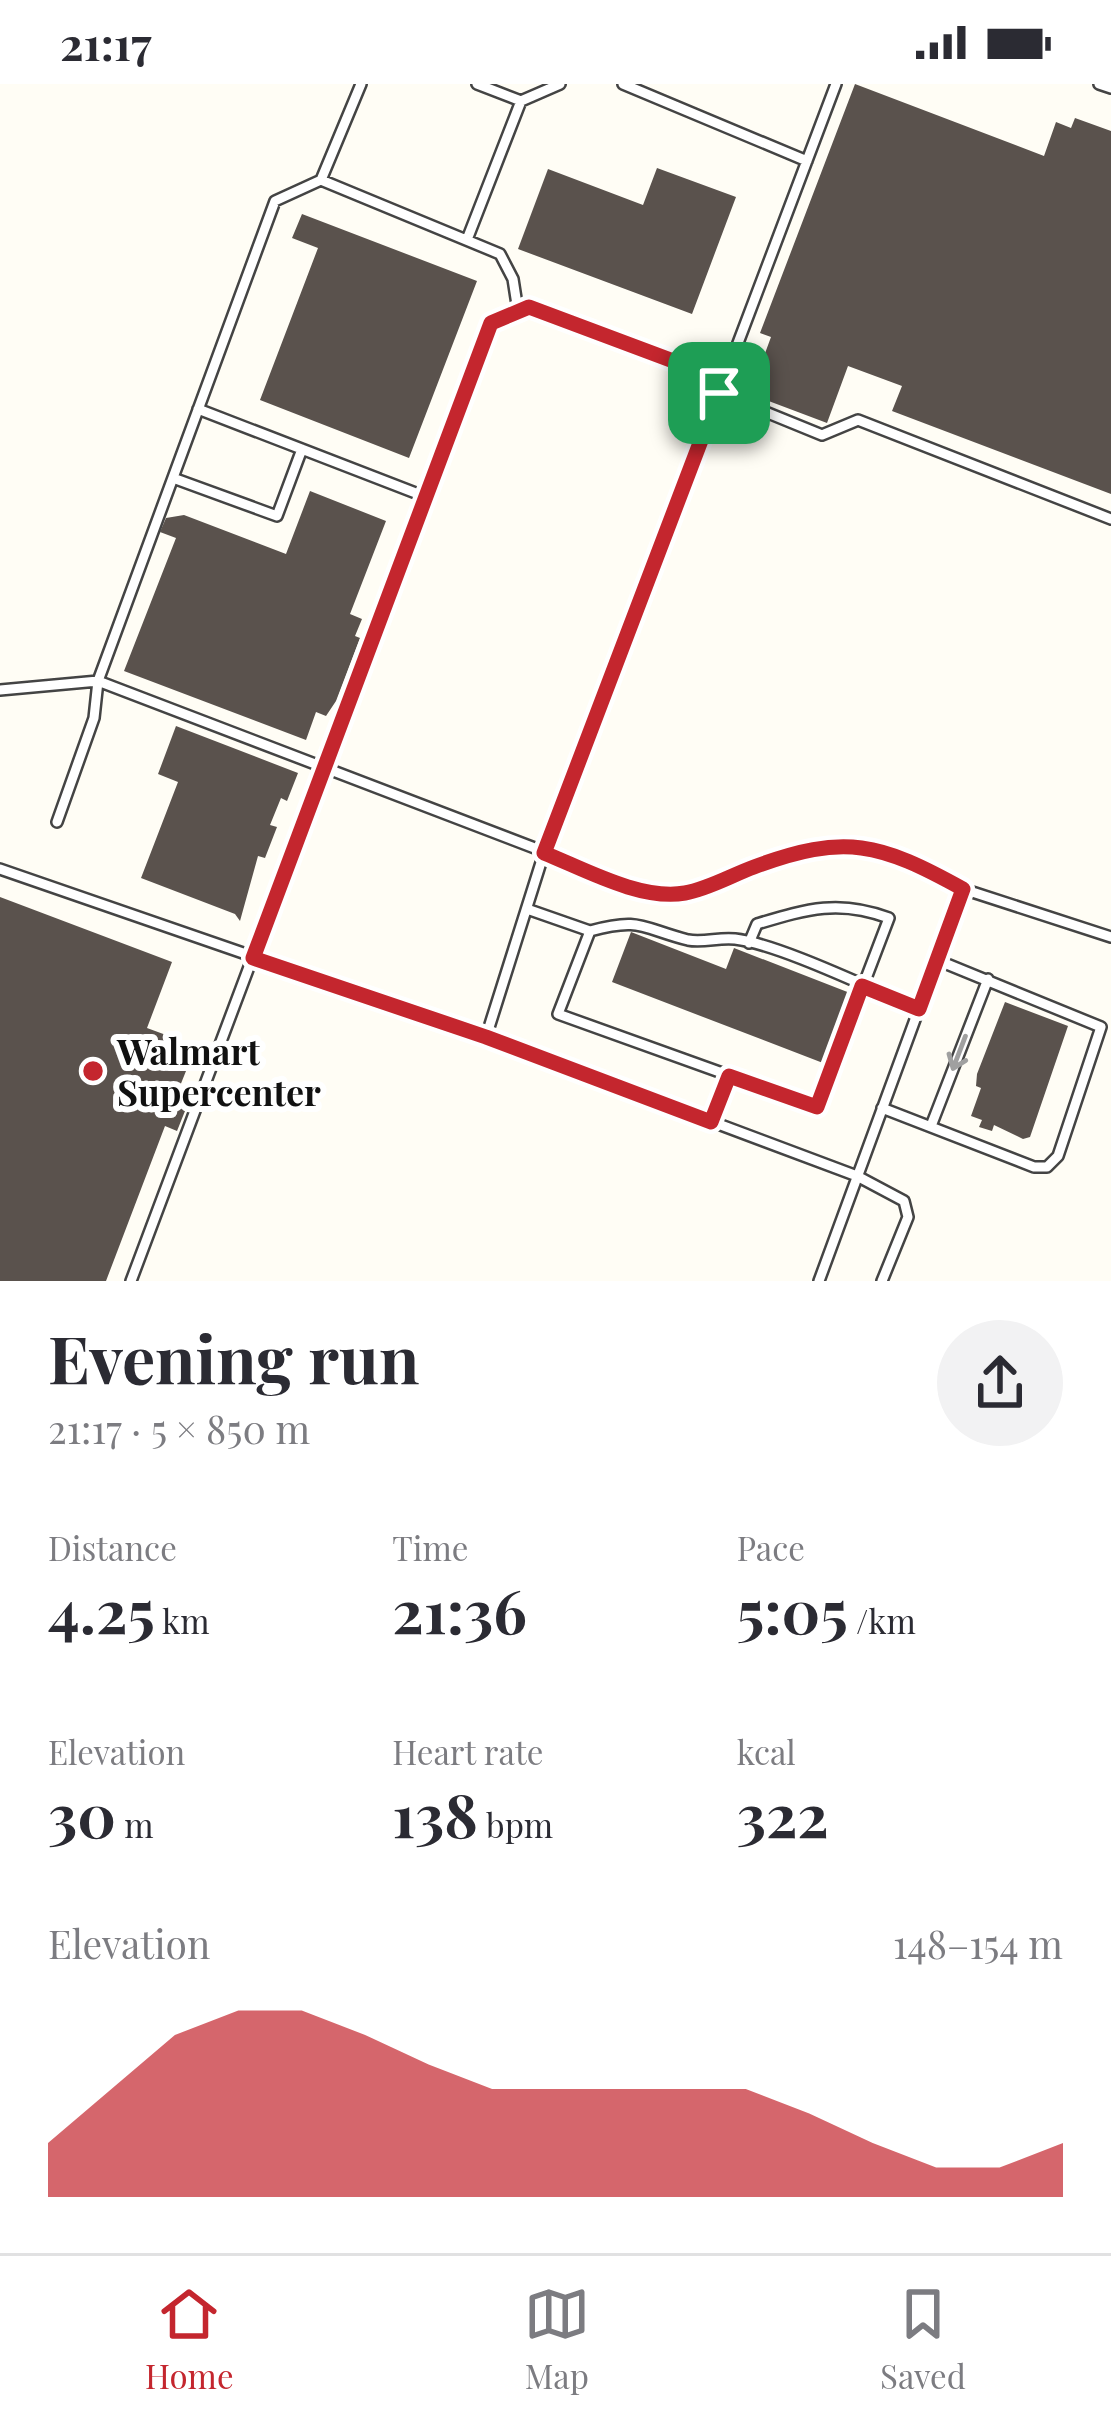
<!DOCTYPE html>
<meta charset="utf-8">
<style>
body{margin:0;font-family:"Playfair Display",serif;background:#f2f2f3;color:#2b2b33;height:100vh;display:flex;flex-direction:column;font-size:45px;white-space:nowrap}
*{box-sizing:border-box;margin:0}
p{font-size:39px;color:#7c7c81}
.icon{flex:none;width:66px;height:66px;fill:none;stroke:currentColor;stroke-width:2;stroke-linecap:round;stroke-linejoin:round}
.map{position:relative;height:1197px;overflow:hidden}
.side{display:flex;flex-direction:column;background:#fff;flex:1}
.side>*{flex:none}
.pin{position:absolute;display:grid;place-items:center;width:102px;height:102px;color:#fff;margin:-51px;border-radius:24px;box-shadow:0 6px 18px #0006}
.round{display:grid;place-items:center;flex:none;width:126px;height:126px;border-radius:63px;background:#f2f2f3}
.overview{display:flex;align-items:center;justify-content:space-between;height:204px;padding:0 48px}
h1{font-size:66px;font-weight:700;line-height:90px}
.stats{display:grid;grid-template-columns:repeat(3,1fr);gap:18px;height:204px;padding:12px 48px}
.stats div{display:grid;align-content:center}
.stats b{font-size:60px;font-weight:700}
.stats small{font-size:33px;font-weight:400}
.stats p{font-size:33px}
.chart{height:336px;padding:24px 48px}
.chart p{display:flex;justify-content:space-between}
.chart svg{width:100%;height:216px;margin-top:12px;fill:#c4262e;opacity:.7}
.status{display:flex;justify-content:space-between;align-items:center;height:84px;padding:0 60px;background:#fff;direction:ltr}
.status svg{height:33px;fill:currentColor}
.dock{display:flex;justify-content:space-around;align-items:center;height:168px;border-top:3px solid #e1e1e2;background:#fff;font-size:33px;color:#7c7c81}
.dock a{display:grid;justify-items:center;gap:6px}
.dock .on{color:#c4262e}
.map>svg:first-child{display:block}
.building{fill:#5a524d}
.lines{fill:none;stroke-linecap:round;stroke-linejoin:round}
.lane-casing{stroke:#444;stroke-width:14}
.lane{stroke:#fff;stroke-width:9}
.oneway{stroke:#a0a0a0}
.route-casing{stroke:#fff;stroke-width:24}
.route{stroke:#c4262e;stroke-width:15}
.poi-dot{fill:#c4262e;stroke:#fff;stroke-width:4.5}
.labels{text-anchor:middle;dominant-baseline:central;stroke-width:12;stroke-linejoin:round;paint-order:stroke}
.poi-label{font-size:36px;font-weight:bold;fill:#111;stroke:#fff;text-anchor:start}
</style>
<div class="status"><b>21:17</b><svg viewBox="0 0 49 12"><path d="M0 12V9h3v3zM5 12V6h3v6zM10 12V3h3v9zM15 12V0h3v12zM26 1h20v11H26zM47 4h2v5h-2z"/></svg></div>
<div class="map">
<svg width="1111" height="1197" viewBox="0 0 1111 1197">
<rect width="100%" height="100%" fill="#fffdf5"/>
<path class="building" d="M855,0l189,72 12,-34 15,6 4,-10 36,13v363l-219,-83 10,-25 -54,-20 -21,57 -77,-29 21,-57 -11,-4z
M657,84l79,29 -44,117 -174,-65 30,-80 95,36z
M302,130l175,67 -68,177 -149,-58 58,-152 -26,-10z
M310,407l76,30 -36,93 12,5 -7,17 5,2 -24,63 -10,15 -10,-4 -10,28 -182,-69 52,-133 -16,-6 6,-14 18,-3 102,39z
M176,642l122,47 -11,28 -6,-3 -11,27 7,2 -12,31 -7,-2 -18,65 -5,-7 -94,-36 37,-96 -20,-8z
M0,813l172,65 -25,66 49,18 -20,50 13,5 -12,30 -12,-5 -59,155h-106z
M631,848l95,37 8,-21 116,45 -27,70 -211,-81z
M1005,918l63,24 -38,111 -7,2 -29,-14 -2,6 -13,-4 3,-7 -11,-4 10,-28 -5,-2 1,-12z"/>
<g class="lines">
<g class="lane-casing">
<path id="lane" d="M361,0l-40,96 179,74 13,25 5,32
M477,0l44,17 39,-17
M623,0l184,77
M1099,0l12,4
M468,153l53,-136
M724,296l112,-296
M719,309l103,42 36,-15 253,99
M198,325l228,88
M173,394l104,38 25,-67
M0,606l98,-9 177,-480 46,-21
M57,738l37,-104 4,-37 549,210 39,2 128,-46 39,-3 50,14 60,31 148,48
M0,785l486,168 371,139 47,25 4,16 -26,64
M527,825l63,22
M749,859l8,-19c50,-15 82,-25 132,-6l-72,189 -259,-93 32,-83c51,-14 51,-3 98,9 16,3 31,-3 47,-1 44,5 138,51 184,70
M882,1024l152,59h13l11,-11 43,-129 -164,-67
M711,1038l18,-46
M931,1042l57,-147
M131,1197l360,-958 38,-16 195,73 -180,473 -58,184
M819,1197l144,-392"/>
</g>
<use href="#lane" class="lane"/>
</g>
<defs><path id="oneway-shaft" d="M-6 0H5M1.5-3L5.5 0L1.5 3" fill="none" stroke-width="1.6" stroke-linecap="round" stroke-linejoin="round" transform="scale(3)"/></defs>
<use class="oneway" href="#oneway-shaft" transform="translate(959 969) rotate(111)"/>
<g class="lines">
<g class="route-casing">
<path id="route" d="M529,223l195,73 -180,473c40,16 97,48 141,40 23,-4 47,-18 69,-26 91,-34 126,-24 209,22l-44,120 -57,-23 -45,121 -88,-31 -18,46 -225,-85 -233,-79 238,-635z"/>
</g>
<use href="#route" class="route"/>
</g>
<circle class="poi-dot" cx="93" cy="987" r="12"/>
<g class="labels">
<g class="poi-label">
<text x="117" y="966">Walmart<tspan x="117" dy="41">Supercenter</tspan></text>
</g>
</g>
</svg>
<div class="pin" style="left:719px;top:309px;background:#1e9e55"><svg class="icon" aria-label="arrive" viewBox="0 0 24 24"><path d="M6 21V4h12l-3 4 3 4H6"/></svg></div>
</div>
<section class="side">
<div class="overview"><div><h1>Evening run</h1><p>21:17 · 5 × 850 m</p></div><a class="round"><svg class="icon" aria-label="share" viewBox="0 0 24 24"><path d="M12 15V3M7 8l5-5 5 5M5 13v7h14v-7"/></svg></a></div>
<div class="stats">
<div><p>Distance</p><b>4.25<small> km</small></b></div>
<div><p>Time</p><b>21:36</b></div>
<div><p>Pace</p><b>5:05<small> /km</small></b></div>
</div>
<div class="stats">
<div><p>Elevation</p><b>30<small> m</small></b></div>
<div><p>Heart rate</p><b>138<small> bpm</small></b></div>
<div><p>kcal</p><b>322</b></div>
</div>
<div class="chart"><p><span>Elevation</span>148–154 m</p>
<svg viewBox="0 0 160 44" preserveAspectRatio="none"><path d="M0 44V33L10 22L20 11L30 6L40 6L50 11L60 17L70 22L80 22L90 22L100 22L110 22L120 27L130 33L140 38L150 38L160 33V44z"/></svg>
</div>
</section>
<nav class="dock">
<a class="on"><svg class="icon" aria-label="home" viewBox="0 0 24 24"><path d="M3 11l9-7 9 7M6 9v11h12V9"/></svg>Home</a>
<a><svg class="icon" aria-label="map" viewBox="0 0 24 24"><path d="M3 6l6-2 6 2 6-2v14l-6 2-6-2-6 2zM9 4v14M15 6v14"/></svg>Map</a>
<a><svg class="icon" aria-label="saved" viewBox="0 0 24 24"><path d="M7 4h10v16l-5-4-5 4z"/></svg>Saved</a>
</nav>
